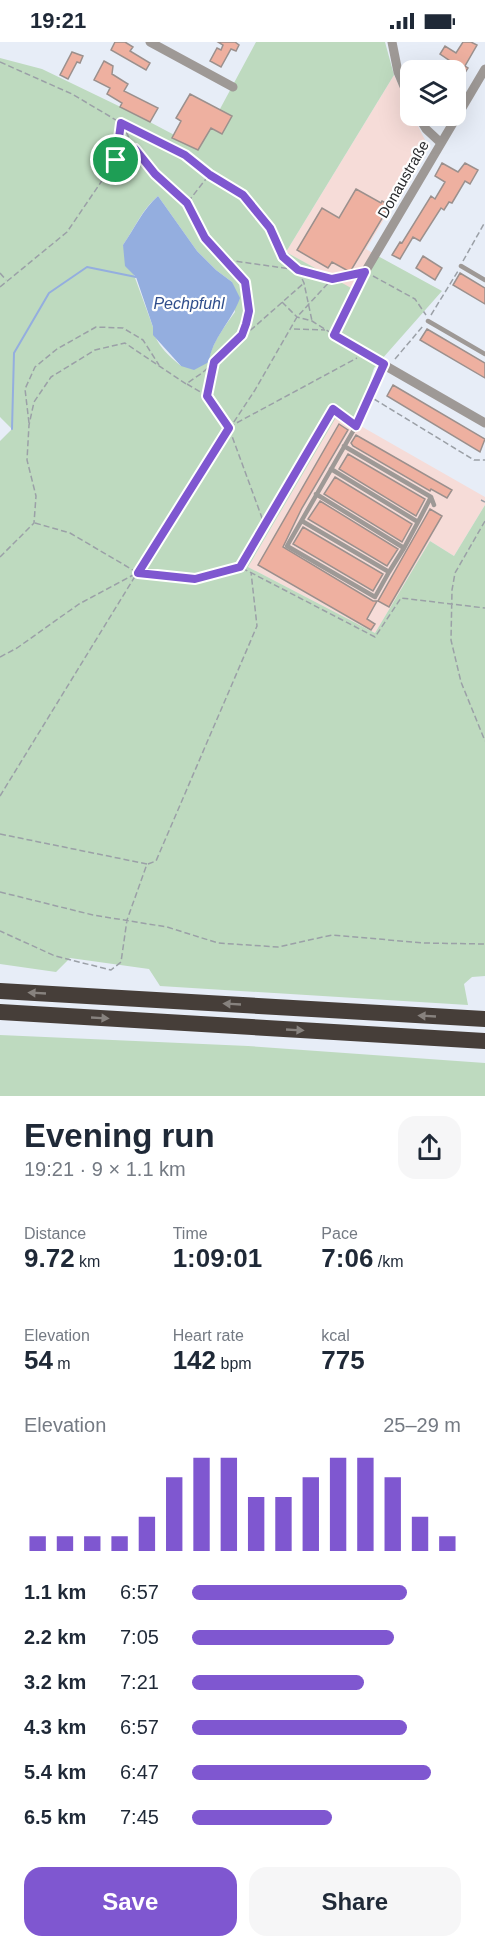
<!DOCTYPE html>
<meta charset="utf-8">
<style>
body{margin:0;font-family:Helvetica,sans-serif;background:#f6f6f7;color:#1f2937;height:100vh;display:flex;flex-direction:column;font-size:22px;white-space:nowrap}
*{box-sizing:border-box;margin:0}
p{font-size:20px;color:#747a83}
.icon{flex:none;width:33px;height:33px;fill:none;stroke:currentColor;stroke-width:2;stroke-linecap:round;stroke-linejoin:round}
.map{position:relative;height:1054px;overflow:hidden}
.panel{display:flex;flex-direction:column;background:#fff;flex:1}
.panel>*{flex:none}
.tools{position:absolute;left:400px;top:18px;display:grid;gap:12px}
.tools a{display:grid;place-items:center;width:66px;height:66px;border-radius:12px;background:#fff;box-shadow:0 6px 24px #0002;font-size:30px}
.pin{position:absolute;display:grid;place-items:center;width:51px;height:51px;color:#fff;margin:-26px;border:3px solid #fff;border-radius:50%;box-shadow:0 2px 6px #0007}
.round{display:grid;place-items:center;flex:none;width:63px;height:63px;border-radius:18px;background:#f6f6f7}
.headline{display:flex;align-items:center;justify-content:space-between;height:102px;padding:0 24px}
h1{font-size:33px;font-weight:700;line-height:45px}
.stats{display:grid;grid-template-columns:repeat(3,1fr);gap:9px;height:102px;padding:6px 24px}
.stats div{display:grid;align-content:center}
.stats b{font-size:26px;font-weight:700}
.stats small{font-size:16px;font-weight:400}
.stats p{font-size:16px}
.chart{height:168px;padding:12px 24px}
.chart p{display:flex;justify-content:space-between}
.chart svg{width:100%;height:108px;margin-top:6px;stroke:#7f57d0;stroke-width:6}
.primary-button{display:flex;gap:12px;margin-top:auto;padding:12px 24px}
.primary-button a{flex:1;height:69px;border-radius:18px;background:#7f57d0;color:#fff;font-size:24px;font-weight:700;line-height:69px;text-align:center}
.primary-button a+a{background:#f6f6f7;color:#1f2937}
ul{padding:0 24px;list-style:none;font-size:20px}
li{display:grid;grid-template-columns:96px 72px 1fr;align-items:center;height:45px}
li i{height:15px;border-radius:8px;background:#7f57d0}
.status{display:flex;justify-content:space-between;align-items:center;height:42px;padding:0 30px;background:#fff;direction:ltr}
.status svg{height:16px;fill:currentColor}
.map>svg:first-child{display:block}
.industrial{fill:#f6dcd8}
.green{fill:#bedabf;fill-rule:evenodd}
.water{fill:#94aedf}
.lines{fill:none;stroke-linecap:round;stroke-linejoin:round}
.stream{stroke:#94aedf;stroke-width:2}
.building{fill:#eeb0a0;stroke:#9b908d;stroke-width:1.5}
.path{stroke:#9ba0a7;stroke-width:1.5;stroke-dasharray:6 3;stroke-linecap:butt}
.service{stroke:#9e9996;stroke-width:4.5}
.minor{stroke:#9e9996;stroke-width:9}
.motorway{stroke:#463e39;stroke-width:16}
.oneway{fill:#87827e}
.route-casing{stroke:#fff;stroke-width:12}
.route{stroke:#7f57d0;stroke-width:8}
.labels{text-anchor:middle;dominant-baseline:central;stroke-width:4.5;stroke-linejoin:round;paint-order:stroke}
.street-label{font-size:15px;fill:#27292c;stroke:#fff}
.water-label{font-size:16px;font-style:italic;fill:#314f8c;stroke:#fff}
</style>
<div class="status"><b>19:21</b><svg viewBox="0 0 49 12"><path d="M0 12V9h3v3zM5 12V6h3v6zM10 12V3h3v9zM15 12V0h3v12zM26 1h20v11H26zM47 4h2v5h-2z"/></svg></div>
<div class="map">
<svg width="485" height="1054" viewBox="0 0 485 1054">
<rect width="100%" height="100%" fill="#e7edf7"/>
<path class="industrial" d="M394,33l17,36v5h2l15,30 -62,103 10,6 -23,35 -67,-38z
M338,371l147,84v8l-31,51 -24,-15 -55,92 -127,-66z"/>
<path class="green" d="M256,0h129l9,33 -108,177 67,37 23,-34 66,36 -68,77 -18,55 -18,-9 -90,153 127,66 55,-92 24,15 31,-51v471l-13,1 -8,7 4,21 -308,-19 -11,-17 -79,-11 -14,14 -56,-8v-523l12,-12 -12,-12v-359l42,11 85,41 72,38zM158,154l39,55 19,19 16,12 3,30c-11,15 -23,31 -27,50l-27,4c-12,-10 -27,-23 -28,-39l-30,-82c11,-16 20,-37 35,-49z
M0,993l248,11 237,17v33h-485z"/>
<path class="water" d="M158,154l39,55 19,19 16,12 8,16c-8,23 -28,40 -31,64l-15,8 -13,-4 -28,-31v-8l-17,-50 -11,-11 -2,-21c11,-16 20,-36 35,-49z"/>
<g class="lines">
<path class="stream" d="M12,387l2,-76 35,-60 38,-26 49,10"/>
</g>
<path class="building" d="M115,0h10l8,5 -3,4 20,12 -4,7 -35,-20z
M218,0h17l4,3 -3,6 -5,-2 -10,18 -11,-6 7,-13 4,2 2,-5z
M463,0h8l6,3 -12,21 3,2 -12,19v-17h-4l4,-5 -16,-11 5,-8 11,7z
M72,10l11,4 -3,7 -3,-1 -9,17 -8,-4z
M104,19l9,5 -1,8 16,10 -4,7 34,17 -8,14 -30,-15 2,-4 -15,-9 3,-6 -16,-8z
M190,52l42,22 -10,18 -11,-6 -13,22 -26,-12 9,-17 -5,-3z
M442,121l16,9 7,-9 13,7 -8,14 -5,-3 -13,22 -3,-1 -5,8 -3,-2 -21,33 -7,-4 -13,22 -8,-4 8,-13 2,1 29,-47 4,3 10,-17 -10,-6z
M356,147l25,14 1,-2 8,4 -40,67 -18,-10 -4,6 -31,-18 25,-42 17,10z
M423,214l19,12 -7,12 -19,-12z
M460,231l25,15v16l-32,-19z
M427,287l58,34v15l-65,-38z
M393,343l92,54 -5,13 -93,-56z
M339,382l9,6 -46,78 -19,39 90,54h4l-10,18 8,5 -4,6 -113,-65z
M356,393l96,55 -5,8 -16,-9 -1,2 -77,-45 -2,-3z
M348,412l77,45 -9,17 -77,-47z
M335,435l77,47 -10,18 -78,-48z
M320,459l78,48 -11,17 -79,-47z
M430,467l12,7 -53,91 -11,-6z
M303,485l80,47 -10,17 -80,-47z"/>
<g class="lines">
<path class="path" d="M0,20l72,32 49,29 64,32 25,20 32,20 28,33 13,29 15,13 33,9
M122,82l13,25
M117,116l4,-34
M188,160l21,-27
M227,218c22,27 29,40 16,74
M463,219l22,-39
M0,231l6,7
M373,234l42,23 11,16
M0,245l67,-55 49,-72 19,-11 20,25 32,29 18,35 22,22 71,10 6,13 8,38
M282,260l15,15 15,4 46,29
M431,273l27,-44
M294,287l31,1
M334,293l27,-56
M395,317l28,-33
M187,342l20,12 22,32 36,98
M207,354l6,-33
M374,357l100,61h11
M350,380l-17,-13 -93,158 135,70 26,-39 84,10
M29,381l-4,-34 10,-22 22,-18 39,-22 27,1 20,12 16,25
M229,385l128,-69
M481,458l4,2
M485,479l-30,52 -3,17 -1,50 10,42 24,59
M35,481l35,10 68,40 57,6 45,-12
M0,515l34,-34 2,-27 -9,-36 2,-35 5,-23 17,-25 44,-27 30,-7 61,41 16,-11 102,-90
M0,615l17,-9 62,-44 58,-31
M0,754l177,-288 78,-118 42,-73 35,-38 25,-5
M0,792l147,30 -20,56 -6,42 -10,8 -56,-14 -55,-25
M148,822l8,-3 101,-235 -6,-54
M0,850l93,23 74,12 51,16 60,4 54,-12 92,8 61,1"/>
<path class="service" d="M461,224l24,14
M428,279l57,33
M384,322l-28,62 -69,120 88,51 14,-25
M344,404l87,51 3,8
M331,427l87,53 13,-25
M316,452l88,54 14,-26
M302,479l87,51 15,-24"/>
<path class="minor" d="M150,0l83,45
M392,0l6,30 13,31
M418,74l8,13 15,14
M365,230l120,-203
M365,312l120,69"/>
<path class="motorway" d="M0,949l485,28
M0,970l485,29"/>
</g>
<defs><path id="oneway-solid" d="M-6-.8H1V-3.2L6.5 0L1 3.2V.8H-6Z" transform="scale(1.5)"/></defs>
<g class="oneway">
<use href="#oneway-solid" transform="translate(37 951) rotate(-177)"/>
<use href="#oneway-solid" transform="translate(232 962) rotate(-177)"/>
<use href="#oneway-solid" transform="translate(427 974) rotate(-177)"/>
<use href="#oneway-solid" transform="translate(100 976) rotate(3)"/>
<use href="#oneway-solid" transform="translate(295 988) rotate(3)"/>
</g>
<g class="lines">
<g class="route-casing">
<path id="route" d="M121,81l64,32 25,20 33,20 27,33 13,29 15,13 34,9 33,-7 -31,63 50,29 -28,62 -23,-17 -93,158 -45,12 -57,-6 91,-145 -22,-32 7,-34 28,-27 4,-11 3,-13 -4,-29 -40,-44 -18,-35 -32,-29 -20,-25 -19,11z"/>
</g>
<use href="#route" class="route"/>
</g>
<g class="labels">
<g class="street-label">
<text transform="translate(403 137) rotate(-60)">Donaustraße</text>
</g>
<g class="water-label">
<text x="189" y="261">Pechpfuhl</text>
</g>
</g>
</svg>
<div class="tools">
<a><svg class="icon" aria-label="layers" viewBox="0 0 24 24"><path d="M12 4l9 5-9 5-9-5zM3 14l9 5 9-5"/></svg></a>
</div>
<div class="pin" style="left:116px;top:118px;background:#1e9e55"><svg class="icon" aria-label="arrive" viewBox="0 0 24 24"><path d="M6 21V4h12l-3 4 3 4H6"/></svg></div>
</div>
<section class="panel">
<div class="headline"><div><h1>Evening run</h1><p>19:21 · 9 × 1.1 km</p></div><a class="round"><svg class="icon" aria-label="share" viewBox="0 0 24 24"><path d="M12 15V3M7 8l5-5 5 5M5 13v7h14v-7"/></svg></a></div>
<div class="stats">
<div><p>Distance</p><b>9.72<small> km</small></b></div>
<div><p>Time</p><b>1:09:01</b></div>
<div><p>Pace</p><b>7:06<small> /km</small></b></div>
</div>
<div class="stats">
<div><p>Elevation</p><b>54<small> m</small></b></div>
<div><p>Heart rate</p><b>142<small> bpm</small></b></div>
<div><p>kcal</p><b>775</b></div>
</div>
<div class="chart"><p><span>Elevation</span>25–29 m</p>
<svg viewBox="0 0 160 44" preserveAspectRatio="none"><path d="M5 44V38M15 44V38M25 44V38M35 44V38M45 44V30M55 44V14M65 44V6M75 44V6M85 44V22M95 44V22M105 44V14M115 44V6M125 44V6M135 44V14M145 44V30M155 44V38"/></svg>
</div>
<ul>
<li><b>1.1 km</b>6:57<i style="width:80%"></i></li>
<li><b>2.2 km</b>7:05<i style="width:75%"></i></li>
<li><b>3.2 km</b>7:21<i style="width:64%"></i></li>
<li><b>4.3 km</b>6:57<i style="width:80%"></i></li>
<li><b>5.4 km</b>6:47<i style="width:89%"></i></li>
<li><b>6.5 km</b>7:45<i style="width:52%"></i></li>
</ul>
<div class="primary-button"><a>Save</a><a>Share</a></div>
</section>
